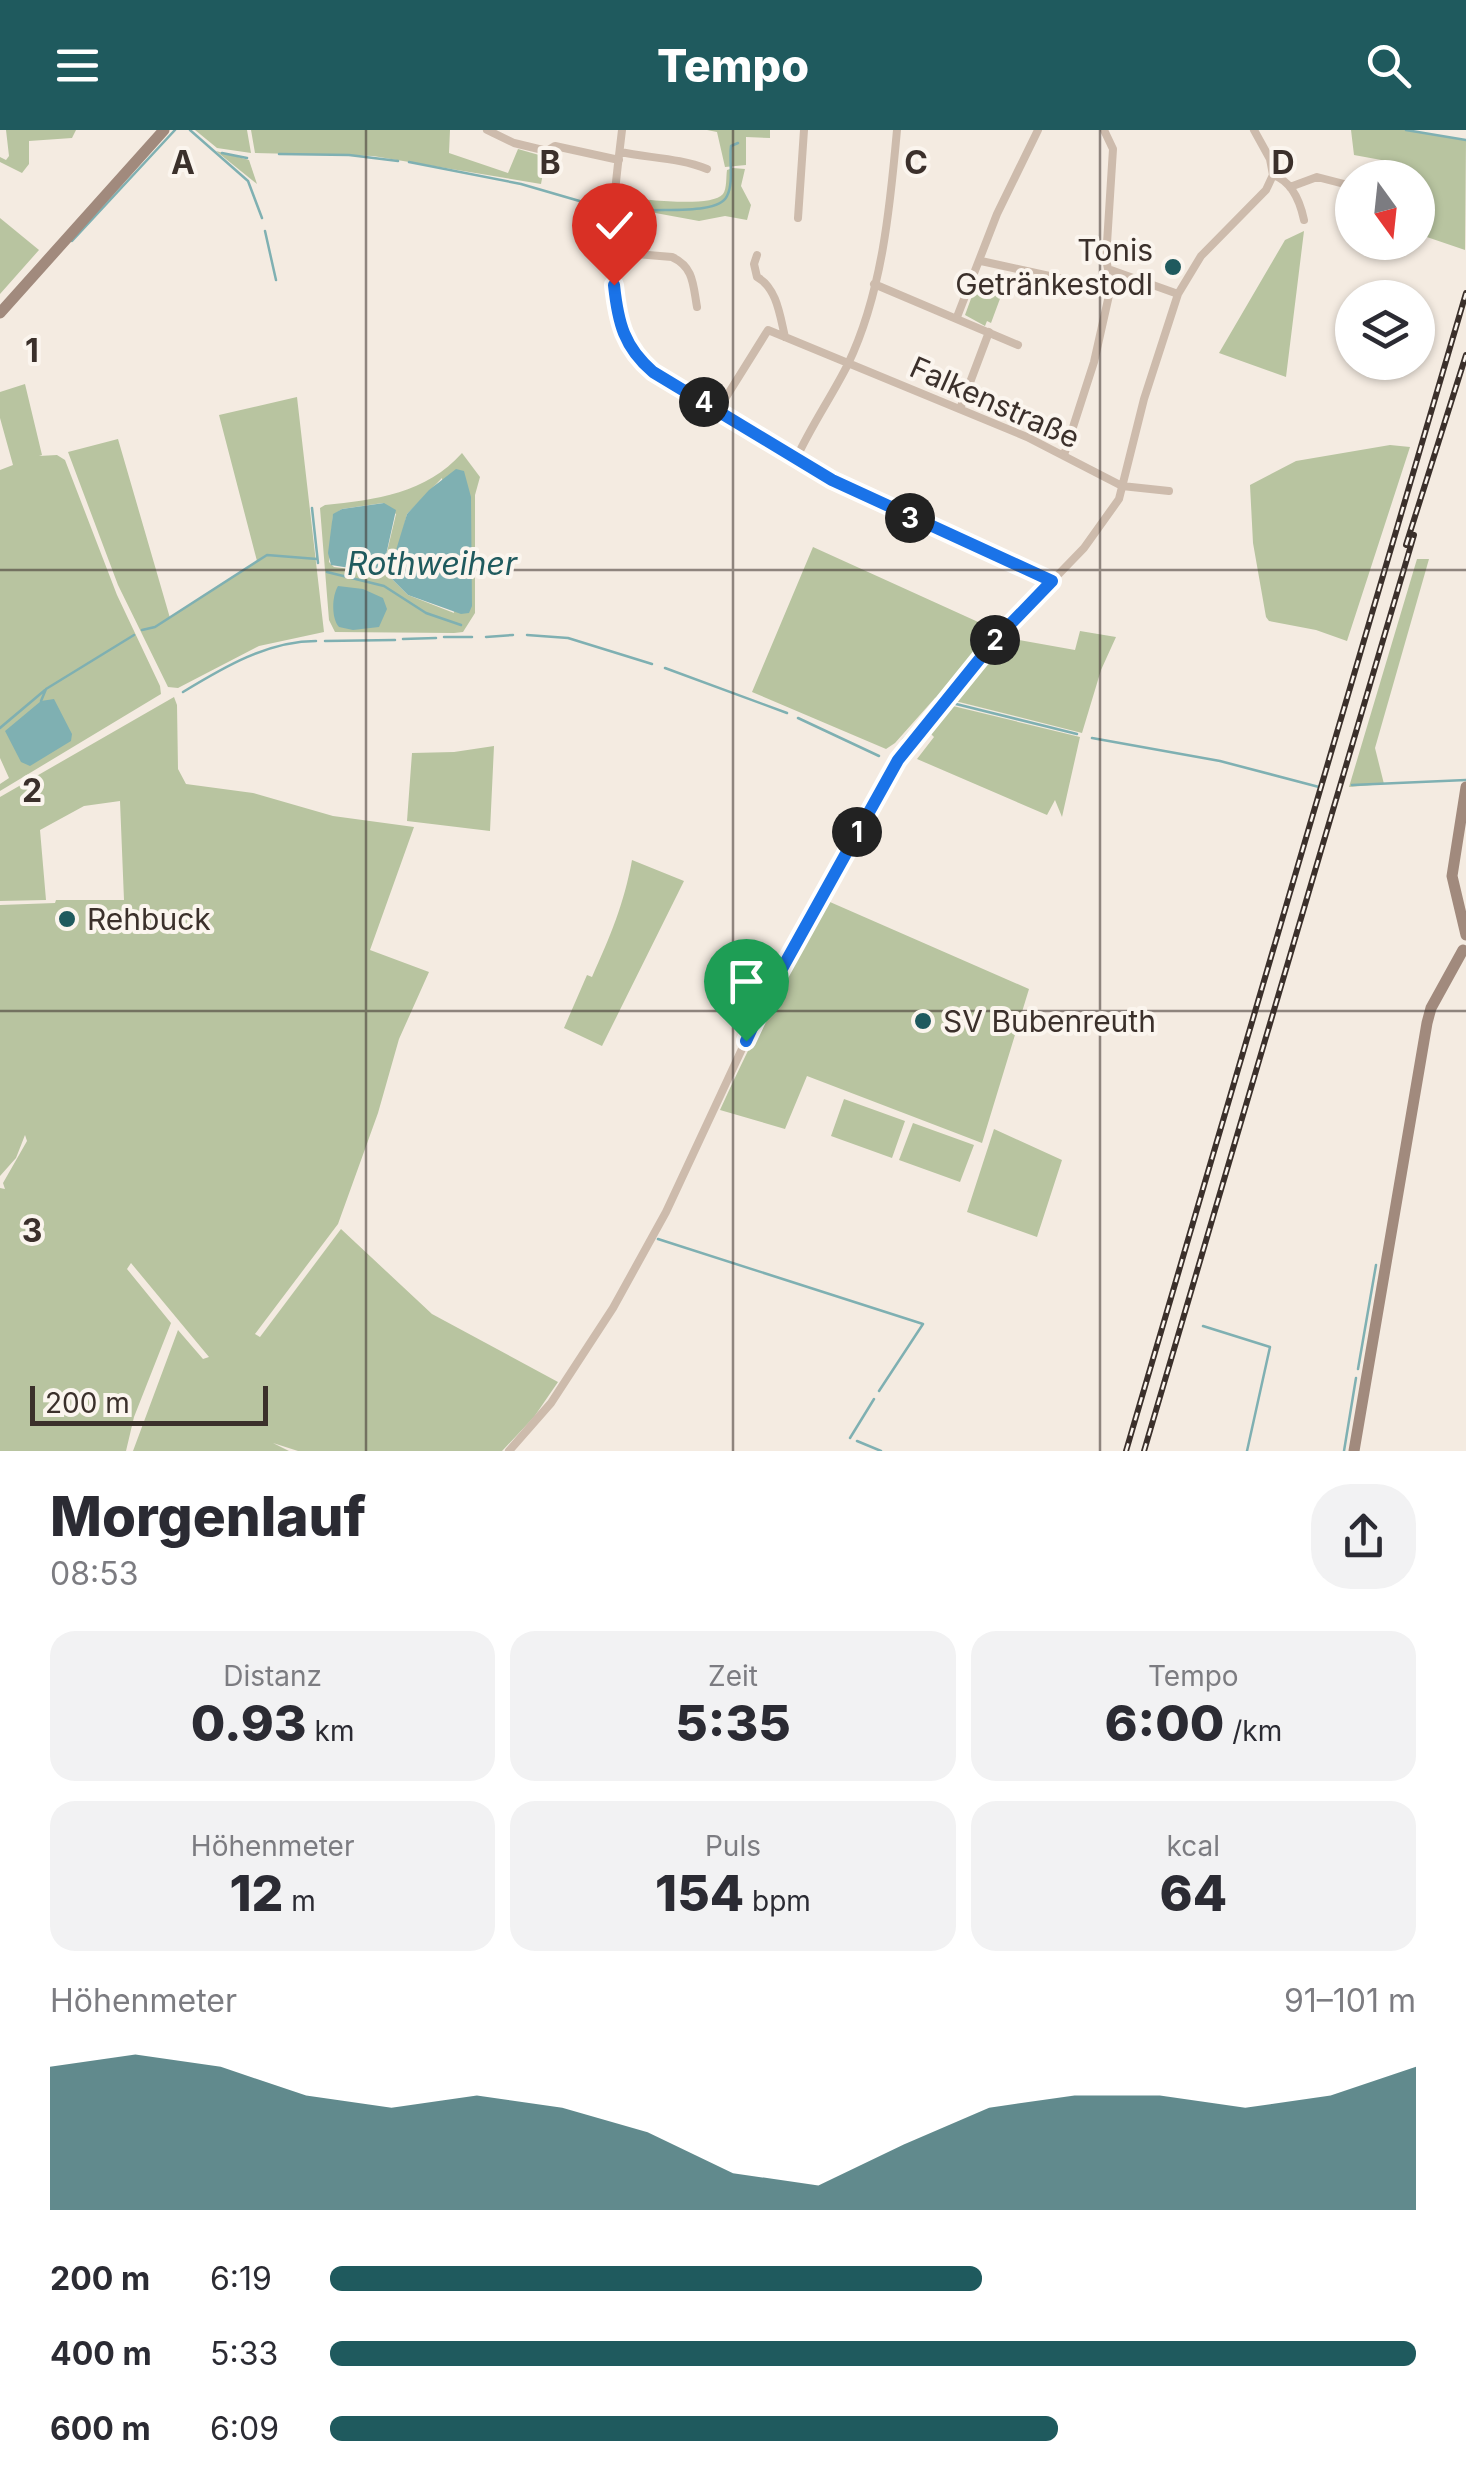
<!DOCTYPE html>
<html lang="de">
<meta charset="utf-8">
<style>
body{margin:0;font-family:Inter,sans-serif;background:#f2f2f3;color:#2b2b33;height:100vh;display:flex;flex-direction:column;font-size:38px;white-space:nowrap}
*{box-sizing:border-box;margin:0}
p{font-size:32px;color:#7c7c81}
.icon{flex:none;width:55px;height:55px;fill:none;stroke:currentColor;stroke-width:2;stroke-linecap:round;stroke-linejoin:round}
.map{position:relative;height:1321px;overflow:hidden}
.panel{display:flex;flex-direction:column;background:#fff;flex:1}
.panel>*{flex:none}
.needle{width:65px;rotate:165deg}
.fabs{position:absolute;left:1335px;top:30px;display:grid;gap:20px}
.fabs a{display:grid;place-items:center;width:100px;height:100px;border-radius:50%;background:#fff;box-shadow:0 2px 8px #0004;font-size:50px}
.scale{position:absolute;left:30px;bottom:25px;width:238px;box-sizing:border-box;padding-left:10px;border:5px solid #3b302b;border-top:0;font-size:28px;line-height:35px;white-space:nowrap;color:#3b302b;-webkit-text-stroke:8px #fbf5ee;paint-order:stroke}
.pin{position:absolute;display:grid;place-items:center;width:85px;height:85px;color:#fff;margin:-102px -42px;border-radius:50% 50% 50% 0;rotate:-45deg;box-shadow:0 0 10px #0007}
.pin .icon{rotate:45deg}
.km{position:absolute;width:50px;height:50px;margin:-25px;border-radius:50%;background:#222;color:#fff;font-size:28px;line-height:50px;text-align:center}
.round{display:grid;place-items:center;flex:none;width:105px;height:105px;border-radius:40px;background:#f2f2f3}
.summary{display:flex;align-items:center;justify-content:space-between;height:170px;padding:0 50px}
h1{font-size:55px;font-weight:800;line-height:75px}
.stats{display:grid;grid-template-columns:repeat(3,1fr);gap:15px;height:170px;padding:10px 50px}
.stats div{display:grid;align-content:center;border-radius:25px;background:#f2f2f3;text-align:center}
.stats b{font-size:50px;font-weight:800}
.stats small{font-size:28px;font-weight:400}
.stats p{font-size:28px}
.chart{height:280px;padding:20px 50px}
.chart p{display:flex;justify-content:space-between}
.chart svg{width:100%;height:180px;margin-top:10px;fill:#1f5a5e;opacity:.7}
ul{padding:0 50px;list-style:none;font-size:32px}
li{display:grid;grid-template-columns:160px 120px 1fr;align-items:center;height:75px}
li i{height:25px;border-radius:12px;background:#1f5a5e}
header{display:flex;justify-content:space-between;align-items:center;height:130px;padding:0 50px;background:#1f5a5e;color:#fff;font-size:45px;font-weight:800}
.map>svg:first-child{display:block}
.green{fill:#b8c4a0;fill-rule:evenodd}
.water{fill:#7fb0b2}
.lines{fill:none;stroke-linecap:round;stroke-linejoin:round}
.stream{stroke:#7fb0b2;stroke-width:2.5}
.street{stroke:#cdbbac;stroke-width:8}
.secondary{stroke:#a18a7d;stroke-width:11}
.rail-casing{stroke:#3b302b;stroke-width:6}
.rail{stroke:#fbf5ee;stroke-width:2.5;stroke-dasharray:8;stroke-linecap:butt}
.route-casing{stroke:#fff;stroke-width:20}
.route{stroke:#1a73e8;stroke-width:12}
.grid{fill:none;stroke:#3b302b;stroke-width:2.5;stroke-opacity:0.55}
.poi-dot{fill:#1f5a5e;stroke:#fbf5ee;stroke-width:4}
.labels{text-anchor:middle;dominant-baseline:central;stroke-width:8;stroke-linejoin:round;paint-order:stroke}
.poi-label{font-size:30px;fill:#3b302b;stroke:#fbf5ee;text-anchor:start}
.street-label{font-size:30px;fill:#3b302b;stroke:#fbf5ee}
.water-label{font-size:32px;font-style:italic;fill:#1f5a5e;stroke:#fbf5ee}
.grid-label{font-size:32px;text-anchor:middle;font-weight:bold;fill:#3b302b;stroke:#fbf5ee;stroke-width:8;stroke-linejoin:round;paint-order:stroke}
</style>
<header><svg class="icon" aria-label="menu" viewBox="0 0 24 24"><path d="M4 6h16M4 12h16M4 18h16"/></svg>Tempo<svg class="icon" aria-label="search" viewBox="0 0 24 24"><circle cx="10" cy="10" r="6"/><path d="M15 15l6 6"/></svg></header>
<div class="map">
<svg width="1466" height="1321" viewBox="0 0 1466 1321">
<rect width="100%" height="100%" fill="#f4ebe1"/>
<path class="green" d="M6,0h70l-4,8 -43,3v23l-7,9 -22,-11v-5l6,3 3,-4z
M195,0h52l4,23 -34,-5z
M251,0h199l-1,23 59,20 10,-24 28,8 -5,27 -168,-28 -118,-3z
M707,0h63v8l-24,-1v28l-21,2 -8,-35z
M1351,0h55l60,10 -1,110 -47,-16v-56l-19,-1 4,-13 -49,-9z
M216,21l33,9 8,24z
M733,38l12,1 -4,17 10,19 -4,15 -22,-4 -26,5 -49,-9 -26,6 2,-20c18,1 86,10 97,-4 4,-5 3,-18 4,-24z
M0,88l39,32 -39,44z
M1304,101l-18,146 -67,-24 66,-113z
M976,155l25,11 -10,27 -4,-2 -2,5 -20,-11z
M25,254l17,71 -3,1 18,-1 8,5 52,135 43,91 1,8 -161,97v-7l9,-6 -9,-20v-288l13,-5 -13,-47v-26z
M297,267l27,235 -65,14 -81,42 -10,-1 -50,-102 -50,-133 50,-13 52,179 87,-57 -38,-146z
M1390,315l20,2 -63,194 -31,-11 -47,-9 -3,-4 -13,-74 -3,-58 46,-24z
M462,323l18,24 -5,18v118l-12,19 -9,1 -119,-1 -6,-12 -9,-112 5,-3c50,-5 102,-12 137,-52zM442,348l12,135 -46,-18 -17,-17 16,-64zM383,373l13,11 -14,59 -48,-6 -5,-5 4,-47 9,-6z
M813,417l185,84 -50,60 -13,7 -40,45 -9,6 -134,-57z
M1417,429h12l-54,189 9,36 -35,3z
M1080,501l36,6 -15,33 -19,63 -127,-32 45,-56 16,5 3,-10 56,10z
M174,567l3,8 1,64 8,15 67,9 80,23 81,11 -44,123 59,22 -30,67 -21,74 -40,111 -83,110 5,3 81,-108 91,85 126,68 -24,35 -32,34h-204l-25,-8 16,8h-156l45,-121 25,29 6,-2 -78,-94 -4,6 44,54 -37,94 -8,34h-126v-263l5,1 -2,-6 24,-42 -2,-6 -9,23 -16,18v-271l55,-2 1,-3h68l-4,-99 -36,5 -44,24 6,70 -46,1v-104z
M953,576l127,31 -18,80 -7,-17 -8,15 -130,-56 17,-22 -4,-4z
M494,616l-4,85 -83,-10 5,-68 42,-1z
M632,730l52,21 -82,165 -38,-18 23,-53 5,2c18,-40 32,-73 40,-117z
M830,772l199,87 -47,154 -175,-67 -22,53 -65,-19c33,-72 68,-141 110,-208z
M844,969l61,22 -13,37 -61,-22z
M913,993l61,22 -14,37 -61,-22z
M994,999l68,31 -25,77 -70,-25z"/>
<path class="water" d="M456,339l8,2 7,26 1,109 -3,7 -8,1 -53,-19 -17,-17 -1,-8 17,-56 22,-24z
M384,373l12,7 -14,63 -51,-8 -3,-12 5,-39 9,-5z
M338,456l25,3 20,9 4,11 -8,18 -26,3 -14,-3c-8,-9 -7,-31 -1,-41z
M54,569l18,35 -1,7 -41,25 -9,-4 -16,-31 36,-30z"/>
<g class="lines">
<path class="stream" d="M190,0l58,51 14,37
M1406,0l60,10
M222,23l25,5
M279,24l70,1 49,6
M409,32l112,22 86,25
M633,82c22,-5 85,4 94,-16 7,-13 2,-36 4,-50l7,-3
M265,101l11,49
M72,111l103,-111
M312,378l6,55
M327,442l57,14 42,27 35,12
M142,500l13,-3 112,-72 50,4
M527,505l41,3 84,26
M444,507h28
M486,507l27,-2
M403,509l33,-1
M325,511l70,-1
M665,538l122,45
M183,562c41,-25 85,-51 133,-51
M41,571l5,-12 88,-54
M956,574l121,30
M798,588l81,38
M0,598l45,-38
M1092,608l128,23 99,26
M903,610l32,-38 5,-1
M1352,655l114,-5
M658,1109l265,85 -44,67
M1203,1196l67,21 -23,104
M1358,1239l18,-104
M850,1308l24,-39
M857,1311l24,10
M1344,1321l12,-73"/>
<path class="street" d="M487,0l27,13 33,8 8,-5 64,14
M622,0c-7,61 -21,149 2,207 5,15 17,25 29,35l190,114 209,95
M1104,0l9,19 -7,110 2,10 70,25
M620,22c29,6 60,6 87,17
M1273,45c18,6 27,26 31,45
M1290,57l27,-10 35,9
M798,88l6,-88
M612,122l60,5c22,10 21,28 25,50
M757,125l-3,9 3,13c20,11 23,39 28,60
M981,131l128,28
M874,154l144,61
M957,187l40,-103 41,-84
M960,279l29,-77
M718,280l50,-80 259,107 95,49 47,5
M1064,325l30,-93 20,-89
M796,329c15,-33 36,-63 52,-95 34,-71 42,-156 49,-234
M509,1321l42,-48 62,-95 53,-96 103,-221 129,-231 97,-120 89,-92 35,-49 25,-100 34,-105 23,-38 65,-66 7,-15 -3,-16 -16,-29"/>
<path class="secondary" d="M0,183l164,-183
M1466,657l-14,89 14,59
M1354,1321l73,-428 4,-15 32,-58"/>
<g class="rail-casing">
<path id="rail" d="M1406,415l60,-190
M1126,1321l340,-1158
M1144,1321l270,-916"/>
</g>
<use href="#rail" class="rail"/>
</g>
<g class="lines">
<g class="route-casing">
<path id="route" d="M614,155c4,38 10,62 39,87l179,108 220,101 -57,59 -97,120 -129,232 -23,49"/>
</g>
<use href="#route" class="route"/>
</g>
<path class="grid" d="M366,0v1321M733,0v1321M1100,0v1321M0,440h1466M0,881h1466"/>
<g class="poi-dot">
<circle cx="1173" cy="137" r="10"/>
<circle cx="67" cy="789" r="10"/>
<circle cx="923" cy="891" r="10"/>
</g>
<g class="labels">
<g class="poi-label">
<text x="1153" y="120" text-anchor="end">Tonis<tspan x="1153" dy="34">Getränkestodl</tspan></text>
<text x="87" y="789">Rehbuck</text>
<text x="943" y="891">SV Bubenreuth</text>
</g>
<g class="street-label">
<text transform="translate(995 272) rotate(24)">Falkenstraße</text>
</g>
<g class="water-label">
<text x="432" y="433">Rothweiher</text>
</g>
</g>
<g class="grid-label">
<text x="183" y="44">A</text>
<text x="550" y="44">B</text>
<text x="916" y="44">C</text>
<text x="1283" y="44">D</text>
<text x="32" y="232">1</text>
<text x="32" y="672">2</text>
<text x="32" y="1112">3</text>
</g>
</svg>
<div class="fabs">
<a><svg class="needle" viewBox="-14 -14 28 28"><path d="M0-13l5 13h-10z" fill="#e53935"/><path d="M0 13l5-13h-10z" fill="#7c7c81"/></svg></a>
<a><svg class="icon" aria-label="layers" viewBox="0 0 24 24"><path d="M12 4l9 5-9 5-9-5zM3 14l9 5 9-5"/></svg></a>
</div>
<div class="scale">200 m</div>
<div class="pin" style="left:746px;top:911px;background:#1e9e55"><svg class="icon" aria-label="arrive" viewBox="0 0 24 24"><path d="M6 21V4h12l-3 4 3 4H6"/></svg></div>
<div class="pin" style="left:614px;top:155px;background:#d93025"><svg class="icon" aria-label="check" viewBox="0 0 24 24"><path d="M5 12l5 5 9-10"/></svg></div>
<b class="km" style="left:857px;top:702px">1</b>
<b class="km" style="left:995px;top:510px">2</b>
<b class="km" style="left:910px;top:388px">3</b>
<b class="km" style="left:704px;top:272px">4</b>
</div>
<section class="panel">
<div class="summary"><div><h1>Morgenlauf</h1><p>08:53</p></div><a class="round"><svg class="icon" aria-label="share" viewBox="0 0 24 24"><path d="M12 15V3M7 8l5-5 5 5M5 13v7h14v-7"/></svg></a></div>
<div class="stats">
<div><p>Distanz</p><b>0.93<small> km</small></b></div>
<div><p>Zeit</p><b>5:35</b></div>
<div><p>Tempo</p><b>6:00<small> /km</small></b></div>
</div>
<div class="stats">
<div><p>Höhenmeter</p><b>12<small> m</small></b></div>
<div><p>Puls</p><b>154<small> bpm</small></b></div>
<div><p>kcal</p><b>64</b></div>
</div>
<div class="chart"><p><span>Höhenmeter</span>91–101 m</p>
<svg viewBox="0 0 160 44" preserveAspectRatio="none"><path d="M0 44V9L10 6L20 9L30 16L40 19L50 16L60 19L70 25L80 35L90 38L100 28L110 19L120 16L130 16L140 19L150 16L160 9V44z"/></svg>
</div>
<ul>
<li><b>200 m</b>6:19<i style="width:60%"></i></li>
<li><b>400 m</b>5:33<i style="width:100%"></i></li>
<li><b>600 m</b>6:09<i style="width:67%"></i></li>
</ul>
</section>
